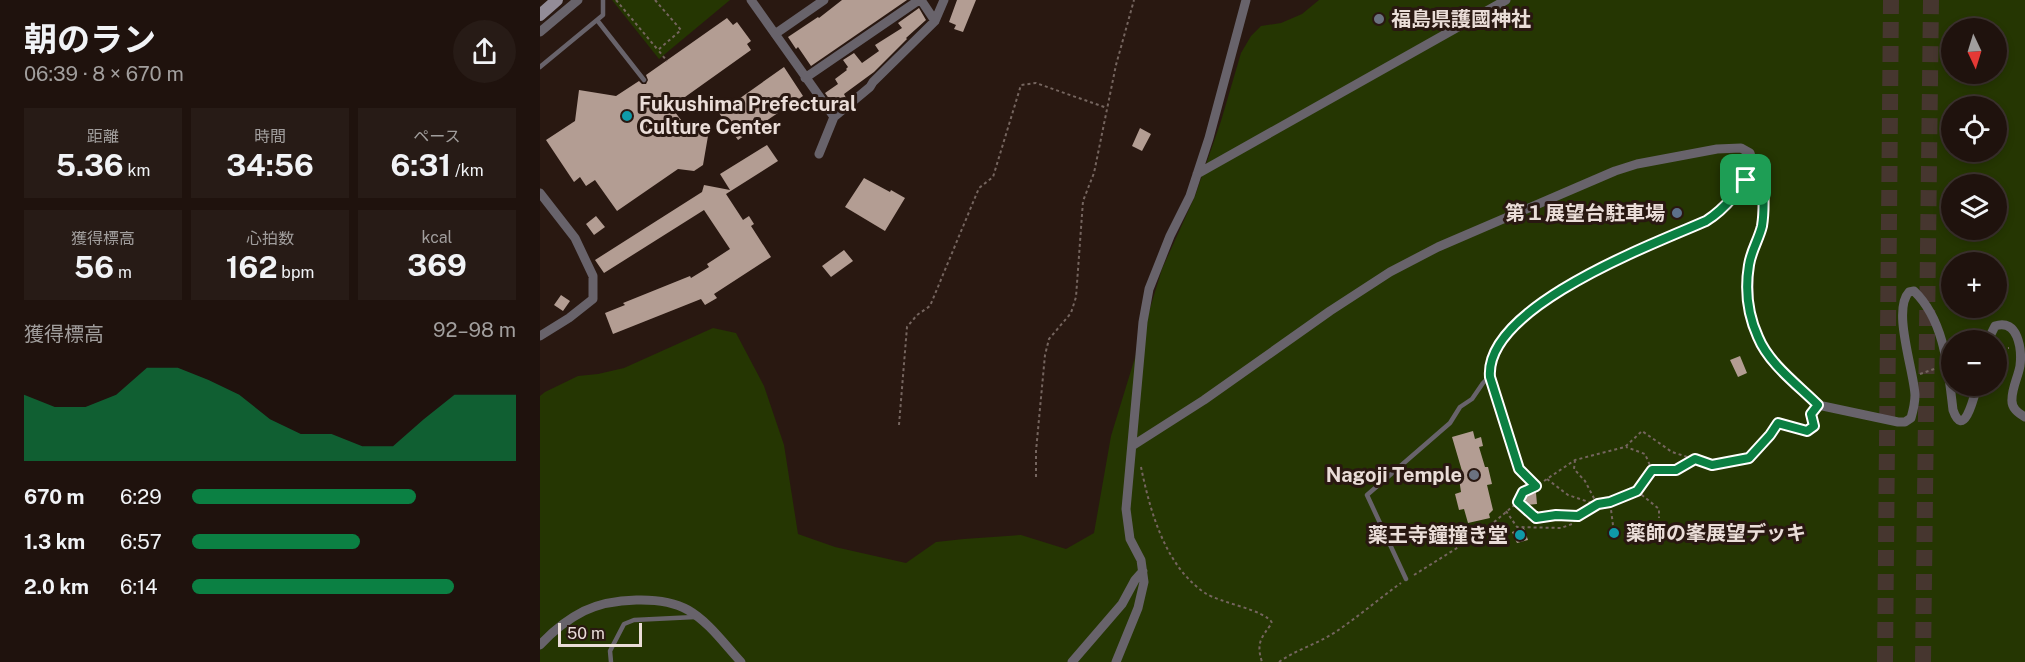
<!DOCTYPE html>
<html lang="ja">
<meta charset="utf-8">
<style>
body{margin:0;font-family:"Public Sans","Noto Sans JP",sans-serif;background:#271b16;color:#f1f3f6;height:100vh;display:flex;flex-direction:column;font-size:22px;white-space:nowrap}
*{box-sizing:border-box;margin:0}
p{font-size:20px;color:#a19e9d}
.icon{flex:none;width:33px;height:33px;fill:none;stroke:currentColor;stroke-width:2;stroke-linecap:round;stroke-linejoin:round}
.map{position:relative;flex:1;overflow:hidden}
.sheet{display:flex;flex-direction:column;background:#1f120d;width:540px}
.sheet>*{flex:none}
.needle{width:39px;rotate:176deg}
.tools{position:absolute;left:1401px;top:18px;display:grid;gap:12px}
.tools a{display:grid;place-items:center;width:66px;height:66px;border-radius:50%;background:#1f120d;box-shadow:0 3px 9px #0003,0 0 0 2px #3c322e;font-size:30px}
.scale{position:absolute;left:18px;bottom:15px;width:84px;box-sizing:border-box;padding-left:6px;border:3px solid #eaddd8;border-top:0;font-size:16px;line-height:21px;white-space:nowrap;color:#eaddd8;-webkit-text-stroke:4px #291811;paint-order:stroke}
.pin{position:absolute;display:grid;place-items:center;width:51px;height:51px;color:#fff;margin:-26px;border-radius:12px;box-shadow:0 3px 9px #0006}
.round{display:grid;place-items:center;flex:none;width:63px;height:63px;border-radius:32px;background:#271b16}
.overview{display:flex;align-items:center;justify-content:space-between;height:102px;padding:0 24px}
h1{font-size:33px;font-weight:700;line-height:45px}
.figures{display:grid;grid-template-columns:repeat(3,1fr);gap:9px;height:102px;padding:6px 24px}
.figures div{display:grid;align-content:center;border-radius:0px;background:#271b16;text-align:center}
.figures b{font-size:30px;font-weight:700}
.figures small{font-size:16px;font-weight:400}
.figures p{font-size:16px}
.chart{height:168px;padding:12px 24px}
.chart p{display:flex;justify-content:space-between}
.chart svg{width:100%;height:108px;margin-top:6px;fill:#0b8043;opacity:.7}
ul{padding:0 24px;list-style:none;font-size:20px}
li{display:grid;grid-template-columns:96px 72px 1fr;align-items:center;height:45px}
li i{height:15px;border-radius:8px;background:#0b8043}
main{display:flex;flex:1;min-height:0}
.map>svg:first-child{display:block}
.green{fill:#253602;fill-rule:evenodd}
.building{fill:#b39d93}
.lines{fill:none;stroke-linecap:round;stroke-linejoin:round}
.highway-tunnel{stroke:#46362f;stroke-width:16;stroke-dasharray:16 8;stroke-linecap:butt}
.path{stroke:#75655f;stroke-width:2;stroke-dasharray:3 3;stroke-linecap:butt}
.lane{stroke:#68636b;stroke-width:4.5}
.street{stroke:#68636b;stroke-width:9}
.secondary{stroke:#938c98;stroke-width:12}
.route-casing{stroke:#fff;stroke-width:12}
.route{stroke:#0b8043;stroke-width:8}
.worship-dot{fill:#6b7280;stroke:#291811;stroke-width:2}
.culture-dot{fill:#0f9aa8;stroke:#291811;stroke-width:2}
.service-dot{fill:#5c6f8a;stroke:#291811;stroke-width:2}
.labels{text-anchor:middle;dominant-baseline:central;stroke-width:6;stroke-linejoin:round;paint-order:stroke}
.poi-label{font-size:20px;font-weight:bold;fill:#eaddd8;stroke:#291811;text-anchor:start}
</style>
<main>
<section class="sheet">
<div class="overview"><div><h1>朝のラン</h1><p>06:39 · 8 × 670 m</p></div><a class="round"><svg class="icon" aria-label="share" viewBox="0 0 24 24"><path d="M12 15V3M7 8l5-5 5 5M5 13v7h14v-7"/></svg></a></div>
<div class="figures">
<div><p>距離</p><b>5.36<small> km</small></b></div>
<div><p>時間</p><b>34:56</b></div>
<div><p>ペース</p><b>6:31<small> /km</small></b></div>
</div>
<div class="figures">
<div><p>獲得標高</p><b>56<small> m</small></b></div>
<div><p>心拍数</p><b>162<small> bpm</small></b></div>
<div><p>kcal</p><b>369</b></div>
</div>
<div class="chart"><p><span>獲得標高</span>92–98 m</p>
<svg viewBox="0 0 160 44" preserveAspectRatio="none"><path d="M0 44V17L10 22L20 22L30 17L40 6L50 6L60 11L70 17L80 27L90 33L100 33L110 38L120 38L130 27L140 17L150 17L160 17V44z"/></svg>
</div>
<ul>
<li><b>670 m</b>6:29<i style="width:69%"></i></li>
<li><b>1.3 km</b>6:57<i style="width:52%"></i></li>
<li><b>2.0 km</b>6:14<i style="width:81%"></i></li>
</ul>
</section>
<div class="map">
<svg width="1485" height="662" viewBox="0 0 1485 662">
<rect width="100%" height="100%" fill="#291811"/>
<path class="green" d="M72,0h118l-71,59z
M779,0h706v662h-1485v-266l5,-4 33,-16 20,-2 26,-6 89,-40 23,5 28,53 20,59 14,89 37,13 71,16 30,-21 28,-3 57,-4 45,14 28,-16 17,-97 51,-167 33,-73 26,-75 20,-68 10,-17 10,-10 20,-3 21,-9zM1412,28h44v46h-44zM1412,106h44v46h-44zM1412,184h44v46h-44zM1412,262h44v46h-44zM1412,340h44v46h-44z"/>
<path class="building" d="M302,0h65l-96,66 -13,-19 -2,2 -8,-12 30,-20 1,1z
M417,0h19l-13,32 -9,-3 2,-4 -7,-3z
M379,8l7,12 -20,18 1,1 -33,33 -30,22 2,4 -11,9 -10,-14 13,-9 -3,-5 12,-9 -1,-1 2,-2 -5,-7 11,-7 8,10 17,-12 -4,-6 27,-17 -4,-5z
M187,18l6,7 4,-3 14,19 -4,3 4,6 -80,57 14,18 18,4 5,7 -5,29 -9,6 -16,-2 -61,42 -22,-31 -9,6 -6,-9 -6,5 -28,-42 29,-19 4,-31 37,6 23,-15 3,3h4l2,-4 -2,-5z
M244,67l19,29 -65,44 -19,-27z
M600,128l11,6 -9,17 -10,-5z
M227,145l11,16 -52,33 17,26 6,-4 5,8 -3,2 20,31 -57,37 3,4 -12,7 -4,-6 -88,35 -8,-21 20,-8 -2,-2 67,-27 1,2 18,-11 -2,-3 23,-15 -26,-39 -100,63 -9,-13 107,-68 2,-7 26,5 -10,-16z
M324,178l26,14 1,-2 14,8 -20,33 -40,-24z
M56,216l9,11 -11,8 -8,-11z
M304,250l9,11 -22,16 -9,-11z
M21,295l9,6 -7,10 -9,-6z
M1200,356l7,17 -9,4 -8,-17z
M933,431l2,8 6,-2 2,9 -4,1 6,20h3l4,17 -5,1 6,25 -4,4 1,4 -22,5 -4,-14 -5,1 -4,-16 6,-2 -3,-20 4,-1 -10,-34z
M996,493l1,11 -11,1 -1,-11z
M984,528l4,12 -11,3 -5,-11z"/>
<g class="lines">
<path class="highway-tunnel" d="M1345,662l6,-662
M1383,662l8,-662"/>
<path class="path" d="M76,0l42,50
M115,0l26,30 -23,20 9,11
M1456,349l13,-1
M1380,374l17,-6
M359,425l8,-98 10,-12 13,-9 49,-118 14,-11 28,-92 15,-2 71,25
M1035,460l-1,9 11,12 12,23
M601,467c9,44 24,99 64,126 15,10 61,17 67,30 -11,15 -16,20 -10,39
M1112,470h23l19,-10
M496,477v-26l9,-96 4,-16 22,-26 5,-16 7,-96 11,-28 22,-108 18,-65
M1007,479l21,16 30,10
M1004,481l31,-21 50,-13 17,-16 30,21 40,13 37,-7 21,-23 8,-12 29,8 7,-5 -3,-12 2,-2
M1097,491l22,18v9
M978,502l18,15 20,-2 22,1 20,-11 12,-3
M966,511l11,16 44,1 11,-4 6,-8
M1073,525l-3,-23 27,-11 15,-21 -7,-16 -19,-7
M874,575l51,-32 28,-20 25,-21 5,-10 5,-3
M739,662c18,-13 39,-18 58,-31 22,-15 43,-33 64,-48"/>
<path class="lane" d="M57,20l47,60
M0,67l63,-52v-15
M866,579l-39,-84 83,-72 10,-16 12,-8 11,-16 6,-6
M71,662l-1,-11 14,-27 10,-4 61,-3"/>
<path class="street" d="M211,0l83,117
M381,0l14,21
M0,32l38,-32
M235,34l49,-34
M265,78l114,-78
M279,154l15,-37 36,-30 3,-5 62,-61 9,-21
M657,174l309,-174
M0,193l35,45 18,38v23l-24,19 -29,18
M1448,340l7,-14c23,-8 27,23 25,40 -2,11 -8,22 -8,33 -1,9 6,14 13,18
M592,446l72,-46 126,-89 60,-39 48,-25 177,-76 22,-7 80,-15 24,-1 9,5 3,11 6,7 4,12v40l-14,41v39l5,25 9,19 8,11 47,47 80,17h7l6,-4c2,-7 4,-15 4,-23 -1,-24 -23,-85 -6,-103l5,-1c31,30 34,78 39,119 11,32 22,-17 24,-24
M996,485l-17,-16 -29,-92c-6,-70 163,-133 216,-156 22,-14 36,-33 47,-57
M0,645c12,-13 28,-26 44,-34 27,-13 78,-16 104,-1 21,12 37,35 53,52
M532,662l50,-58 13,-24 8,-9
M576,662l22,-54 6,-26 -3,-22 -11,-21 -4,-30 17,-187 6,-33 21,-53 20,-40 19,-58 37,-138"/>
<path class="secondary" d="M0,15l17,-15"/>
</g>
<g class="lines">
<g class="route-casing">
<path id="route" d="M1213,164c2,2 5,4 6,7 6,10 5,43 3,55 -3,13 -11,25 -13,39 -4,24 -1,50 9,72 11,27 40,48 60,68l-7,9 3,12 -7,5 -29,-8 -8,12 -21,23 -37,7 -17,-6 -19,11h-24l-15,21 -27,11 -12,2 -20,12 -22,-1 -20,3 -18,-16 5,-10 13,-6 -17,-17 -29,-92c-6,-70 163,-133 216,-156 22,-14 36,-33 47,-57z"/>
</g>
<use href="#route" class="route"/>
</g>
<g class="worship-dot">
<circle cx="839" cy="19" r="6"/>
<circle cx="934" cy="475" r="6"/>
</g>
<g class="culture-dot">
<circle cx="87" cy="116" r="6"/>
<circle cx="1074" cy="533" r="6"/>
<circle cx="980" cy="535" r="6"/>
</g>
<circle class="service-dot" cx="1137" cy="213" r="6"/>
<g class="labels">
<g class="poi-label">
<text x="851" y="19">福島県護國神社</text>
<text x="99" y="104">Fukushima Prefectural<tspan x="99" dy="23">Culture Center</tspan></text>
<text x="1125" y="213" text-anchor="end">第１展望台駐車場</text>
<text x="922" y="475" text-anchor="end">Nagoji Temple</text>
<text x="1086" y="533">薬師の峯展望デッキ</text>
<text x="968" y="535" text-anchor="end">薬王寺鐘撞き堂</text>
</g>
</g>
</svg>
<div class="tools">
<a><svg class="needle" viewBox="-14 -14 28 28"><path d="M0-13l5 13h-10z" fill="#e53935"/><path d="M0 13l5-13h-10z" fill="#a19e9d"/></svg></a>
<a><svg class="icon" aria-label="locate" viewBox="0 0 24 24"><circle cx="12" cy="12" r="6"/><path d="M12 2v4M12 18v4M2 12h4M18 12h4"/></svg></a>
<a><svg class="icon" aria-label="layers" viewBox="0 0 24 24"><path d="M12 4l9 5-9 5-9-5zM3 14l9 5 9-5"/></svg></a>
<a>+</a>
<a>−</a>
</div>
<div class="scale">50 m</div>
<div class="pin" style="left:1206px;top:180px;background:#1e9e55"><svg class="icon" aria-label="arrive" viewBox="0 0 24 24"><path d="M6 21V4h12l-3 4 3 4H6"/></svg></div>
</div>
</main>
